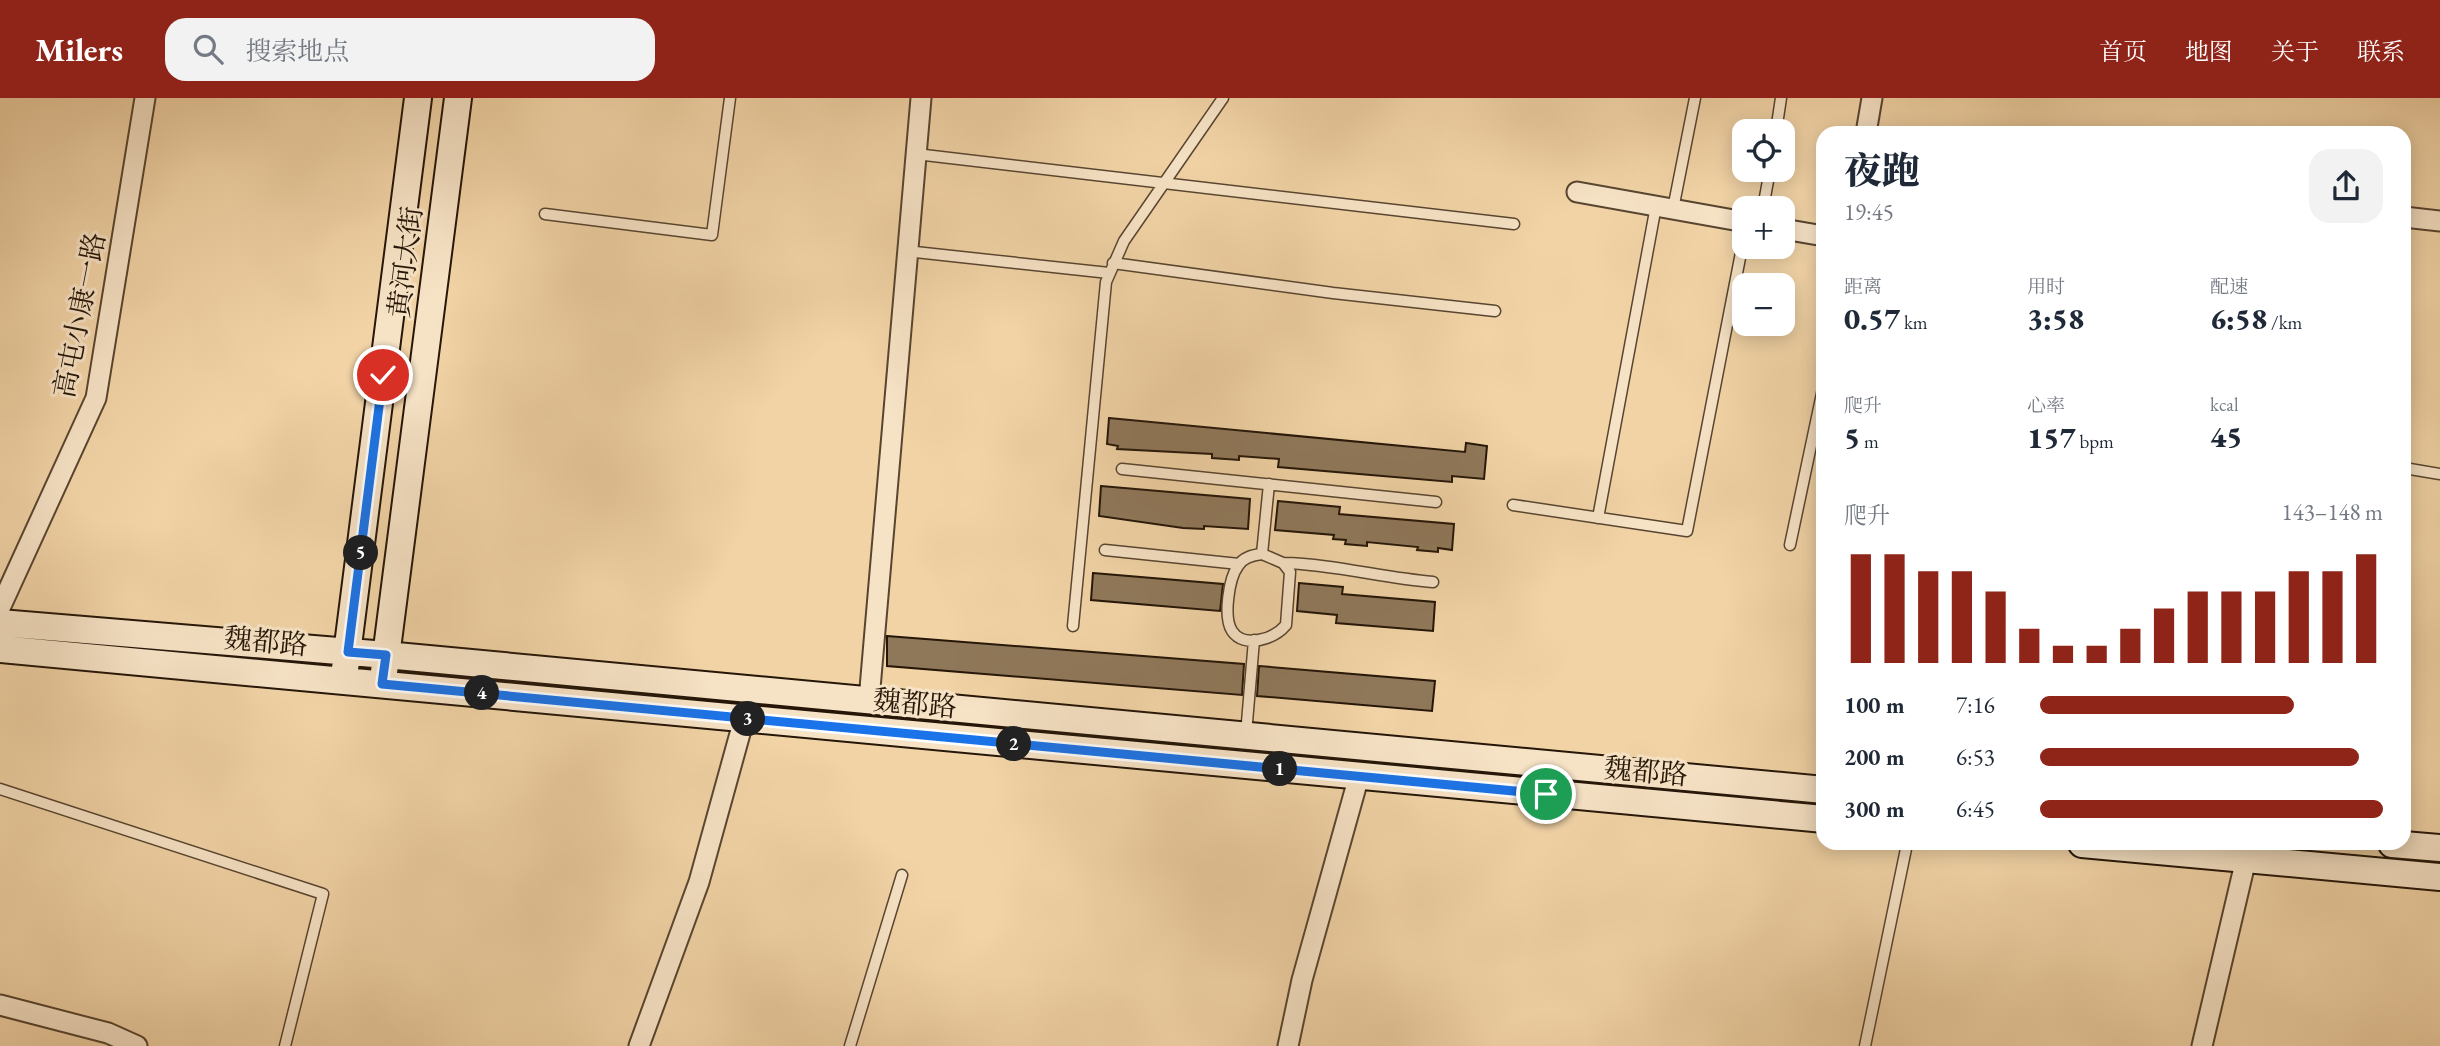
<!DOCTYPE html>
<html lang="zh">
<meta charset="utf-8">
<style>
body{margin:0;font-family:"EB Garamond","Noto Serif SC",serif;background:#f2f2f3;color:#1f2937;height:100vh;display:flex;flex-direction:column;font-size:26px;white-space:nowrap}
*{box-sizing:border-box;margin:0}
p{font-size:23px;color:#747a83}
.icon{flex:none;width:38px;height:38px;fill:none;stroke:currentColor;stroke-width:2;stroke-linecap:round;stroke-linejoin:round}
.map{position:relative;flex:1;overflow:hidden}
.details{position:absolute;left:1816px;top:28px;width:595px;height:724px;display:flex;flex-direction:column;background:#fff;border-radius:21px;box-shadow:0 4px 18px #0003}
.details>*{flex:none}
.controls{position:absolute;left:1732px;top:21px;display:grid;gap:14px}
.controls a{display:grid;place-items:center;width:63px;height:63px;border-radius:14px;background:#fff;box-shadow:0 4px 18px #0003;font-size:35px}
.pin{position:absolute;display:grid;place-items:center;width:60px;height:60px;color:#fff;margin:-30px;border:4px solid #fff;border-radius:50%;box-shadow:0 2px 7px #0007}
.km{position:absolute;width:35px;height:35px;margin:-18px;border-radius:50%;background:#222;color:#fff;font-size:19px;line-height:35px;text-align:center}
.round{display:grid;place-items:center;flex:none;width:74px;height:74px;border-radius:21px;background:#f2f2f3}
.head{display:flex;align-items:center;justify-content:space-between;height:119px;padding:0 28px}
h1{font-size:38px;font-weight:800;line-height:52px}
.figures{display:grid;grid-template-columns:repeat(3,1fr);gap:10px;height:119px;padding:7px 28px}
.figures div{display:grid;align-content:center}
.figures b{font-size:30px;font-weight:800}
.figures small{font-size:19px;font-weight:400}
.figures p{font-size:19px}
.chart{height:196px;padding:14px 28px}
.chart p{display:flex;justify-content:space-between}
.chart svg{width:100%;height:126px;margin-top:7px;stroke:#8f2418;stroke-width:6}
ul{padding:0 28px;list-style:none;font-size:23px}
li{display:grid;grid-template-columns:112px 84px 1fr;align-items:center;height:52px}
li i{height:18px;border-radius:9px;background:#8f2418}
header{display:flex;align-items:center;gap:42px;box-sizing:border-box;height:98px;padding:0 35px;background:#8f2418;color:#fff}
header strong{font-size:33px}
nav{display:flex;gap:38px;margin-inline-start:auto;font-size:24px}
.search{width:490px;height:63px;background:#f2f2f3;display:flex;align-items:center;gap:18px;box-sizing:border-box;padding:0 24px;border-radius:21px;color:#747a83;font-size:26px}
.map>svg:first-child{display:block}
.building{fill:#8f785a;stroke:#251608;stroke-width:2}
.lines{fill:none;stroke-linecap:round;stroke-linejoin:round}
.service-casing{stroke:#584530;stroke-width:13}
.minor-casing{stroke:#584530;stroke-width:23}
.secondary-casing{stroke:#251608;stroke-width:30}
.service{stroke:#f6e2c5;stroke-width:10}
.minor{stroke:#f6e2c5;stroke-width:19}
.secondary{stroke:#f6e2c5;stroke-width:26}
.route-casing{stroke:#fff;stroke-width:14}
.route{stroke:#1a73e8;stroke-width:9}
.labels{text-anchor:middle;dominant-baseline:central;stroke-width:6;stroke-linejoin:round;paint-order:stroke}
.street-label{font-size:28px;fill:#251608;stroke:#f6e2c5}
</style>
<header>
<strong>Milers</strong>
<div class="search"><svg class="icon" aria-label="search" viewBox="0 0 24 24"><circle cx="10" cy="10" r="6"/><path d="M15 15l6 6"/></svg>搜索地点</div>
<nav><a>首页</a><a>地图</a><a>关于</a><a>联系</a></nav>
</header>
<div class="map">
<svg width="2440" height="948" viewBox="0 0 2440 948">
<rect width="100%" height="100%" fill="#f1d3a6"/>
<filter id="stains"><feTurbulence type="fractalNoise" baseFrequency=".00286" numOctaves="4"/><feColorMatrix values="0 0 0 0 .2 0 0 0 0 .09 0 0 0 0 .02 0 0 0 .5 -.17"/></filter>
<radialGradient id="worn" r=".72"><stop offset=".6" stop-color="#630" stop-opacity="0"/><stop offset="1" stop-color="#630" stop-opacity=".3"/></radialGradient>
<path class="building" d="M1109,320l356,34 1,-9 21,3 -3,33 -32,-3v6l-174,-15 1,-8 -40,-3v4l-27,-2v-4l-95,-5 1,-3 -11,-2z
M1101,388l149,13 -2,30 -44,-3v3l-21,-1 -84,-12z
M1278,403l62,6 -1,7 115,10 -2,26 -14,-2v4l-21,-2 1,-3 -51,-5v4l-22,-2 1,-4 -13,-1 1,-4 -59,-5z
M1093,475l130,11 -3,27 -129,-11z
M1299,485l44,4 -1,7 93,8 -2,29 -97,-8 1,-8 -40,-4z
M887,538l357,28 -2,31 -355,-29z
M1259,568l176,15 -3,30 -175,-15z"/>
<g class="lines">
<g class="service-casing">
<path id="service" d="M1776,33l5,-33
M916,56l598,70
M1763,110l7,-38
M1673,111l22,-111
M545,116l167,21 18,-137
M906,153l203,22
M1113,165l220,30 162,18
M2404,370l36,6
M1122,371l314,33
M1513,407l174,26 58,-299
M1598,420l58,-312
M1790,447l34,-161
M1105,452l134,14
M1262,456l21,9 7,9 -4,53c-12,14 -42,24 -54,6 -9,-14 -3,-53 6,-65 5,-9 15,-11 24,-12z
M1262,456l7,-70
M1283,465c50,1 100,15 150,19
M1073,528l33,-344 18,-41 99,-143
M1246,636l8,-94
M0,691l323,105 -38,152
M850,948l52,-171
M1865,948l42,-202"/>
</g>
<g class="minor-casing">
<path id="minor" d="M1866,35l6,-35
M1577,94l168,30
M2404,119l36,4
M1783,131l41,7
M0,510l96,-210 49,-300
M869,602l52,-602
M0,907l108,28 29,13
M639,948l60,-164 45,-163
M1288,948l14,-66 57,-204
M2202,948l44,-187"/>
</g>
<g class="secondary-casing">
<path id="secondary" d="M0,525l386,32 1438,135
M0,551l1824,170
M345,571l73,-571
M384,574l74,-574
M2082,746l358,33
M2392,746l48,4"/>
</g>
<use href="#service" class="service"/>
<use href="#minor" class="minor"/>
<use href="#secondary" class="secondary"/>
</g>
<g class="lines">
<g class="route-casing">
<path id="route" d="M383,277l-35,277 38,3 -4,29 1164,110"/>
</g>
<use href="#route" class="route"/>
</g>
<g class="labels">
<g class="street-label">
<text transform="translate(405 164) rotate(-83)">黄河大街</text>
<text transform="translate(79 217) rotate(-79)">高屯小康一路</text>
<text transform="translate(266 543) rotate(5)">魏都路</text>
<text transform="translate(915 605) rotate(5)">魏都路</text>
<text transform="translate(1646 673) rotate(5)">魏都路</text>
</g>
</g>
<rect width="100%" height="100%" filter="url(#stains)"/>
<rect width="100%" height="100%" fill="url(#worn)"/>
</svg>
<div class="controls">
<a><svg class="icon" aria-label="locate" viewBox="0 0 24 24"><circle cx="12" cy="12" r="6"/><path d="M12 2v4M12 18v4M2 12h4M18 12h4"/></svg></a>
<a>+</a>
<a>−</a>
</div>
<div class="pin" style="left:1546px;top:696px;background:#1e9e55"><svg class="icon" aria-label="arrive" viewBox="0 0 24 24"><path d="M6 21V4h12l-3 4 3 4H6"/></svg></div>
<div class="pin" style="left:383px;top:277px;background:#d93025"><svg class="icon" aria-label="check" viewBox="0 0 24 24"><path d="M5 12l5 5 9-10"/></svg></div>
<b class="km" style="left:1280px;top:671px">1</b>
<b class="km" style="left:1014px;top:646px">2</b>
<b class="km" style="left:748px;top:621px">3</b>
<b class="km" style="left:482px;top:595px">4</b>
<b class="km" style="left:361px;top:455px">5</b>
<section class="details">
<div class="head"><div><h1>夜跑</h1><p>19:45</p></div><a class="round"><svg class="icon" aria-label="share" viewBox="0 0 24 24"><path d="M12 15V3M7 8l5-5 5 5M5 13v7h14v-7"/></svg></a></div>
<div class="figures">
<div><p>距离</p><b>0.57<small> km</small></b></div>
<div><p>用时</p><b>3:58</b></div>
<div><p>配速</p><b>6:58<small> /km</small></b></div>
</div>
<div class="figures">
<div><p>爬升</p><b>5<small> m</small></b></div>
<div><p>心率</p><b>157<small> bpm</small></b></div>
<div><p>kcal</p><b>45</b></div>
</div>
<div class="chart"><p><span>爬升</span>143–148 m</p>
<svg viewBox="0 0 160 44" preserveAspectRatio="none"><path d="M5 44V6M15 44V6M25 44V12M35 44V12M45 44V19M55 44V32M65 44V38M75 44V38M85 44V32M95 44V25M105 44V19M115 44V19M125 44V19M135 44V12M145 44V12M155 44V6"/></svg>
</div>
<ul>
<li><b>100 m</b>7:16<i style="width:74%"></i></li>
<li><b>200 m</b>6:53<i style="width:93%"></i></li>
<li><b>300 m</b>6:45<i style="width:100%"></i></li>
</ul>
</section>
</div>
